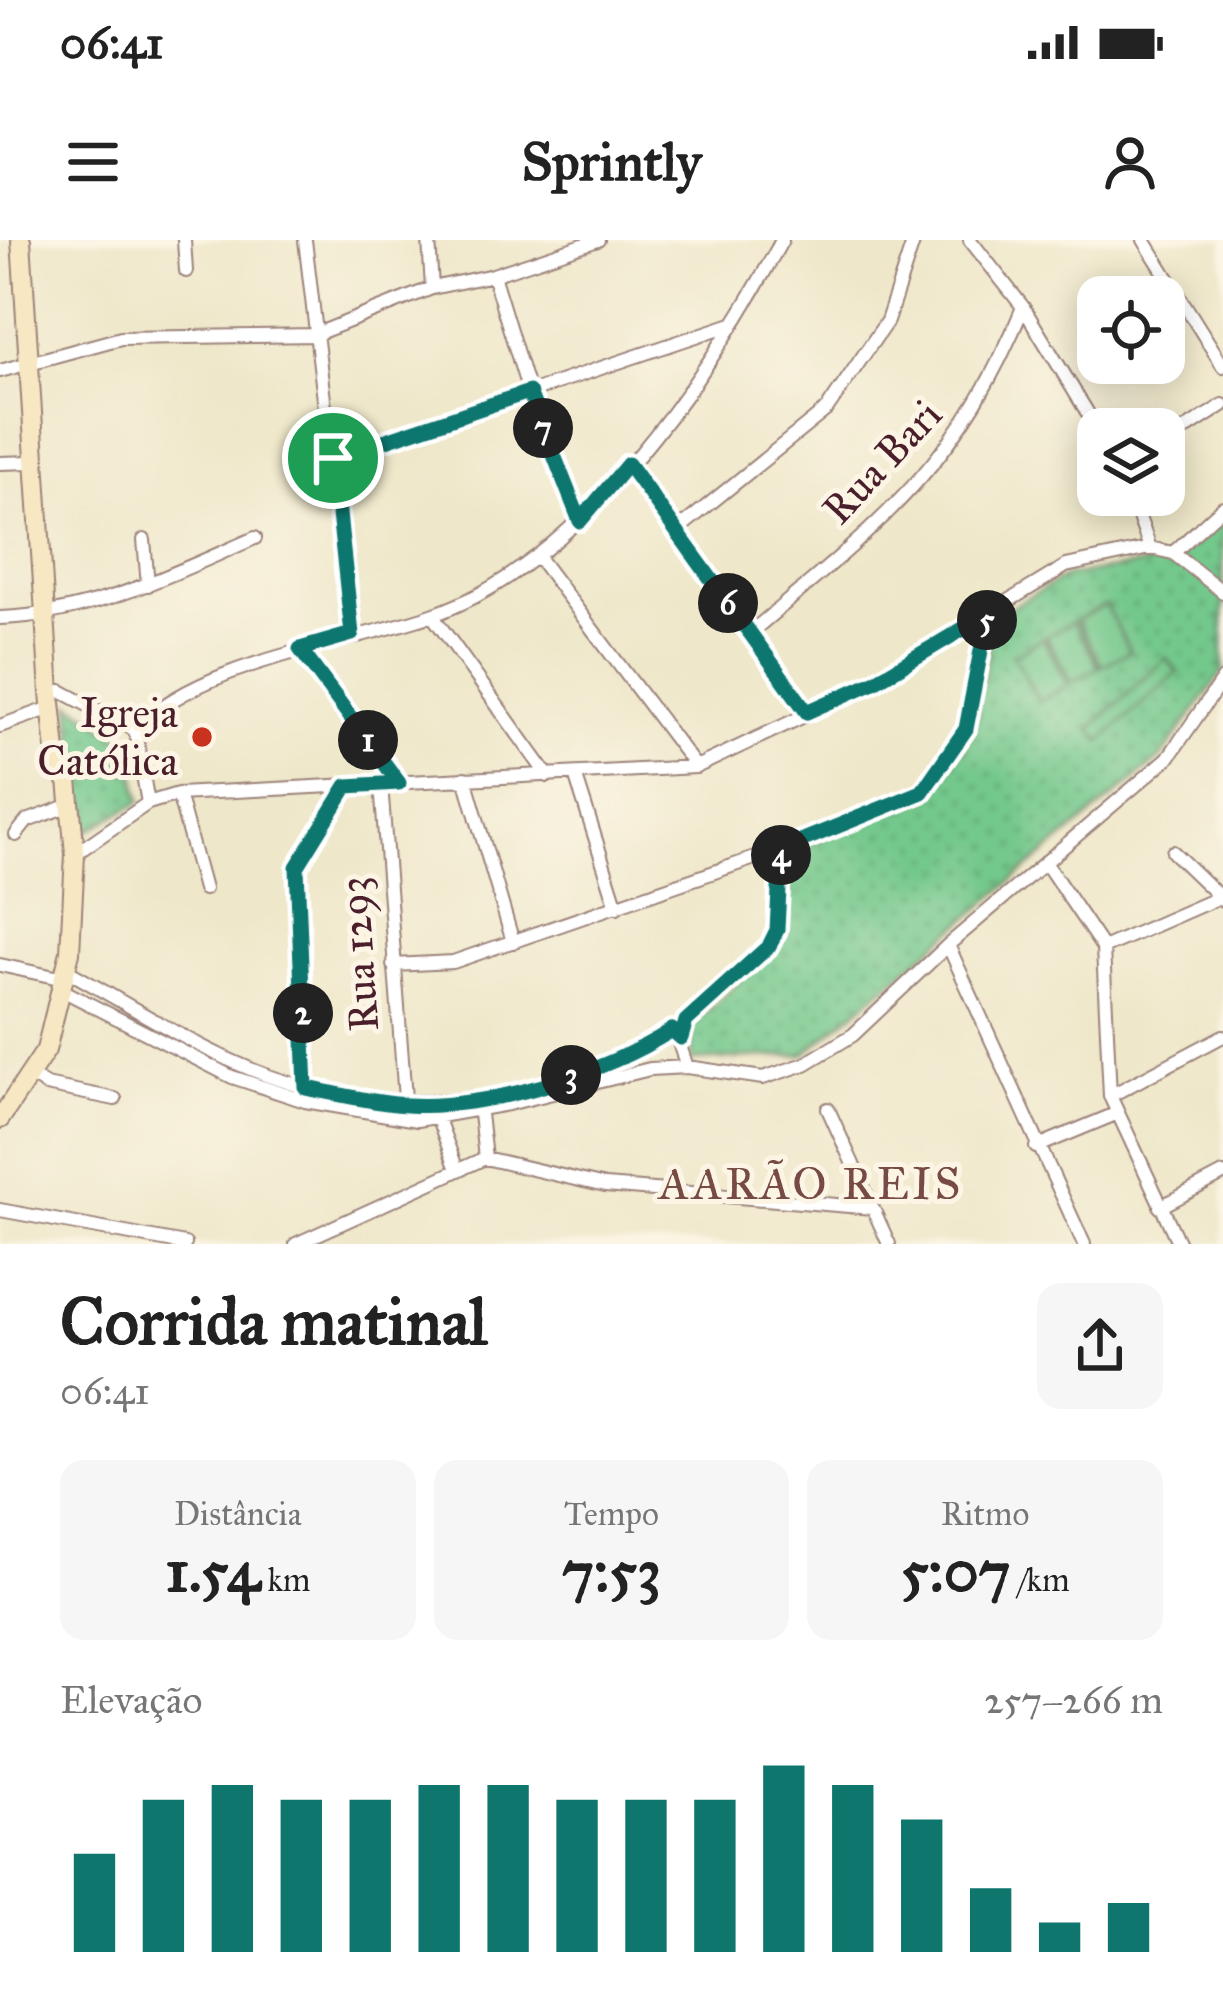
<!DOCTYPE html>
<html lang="pt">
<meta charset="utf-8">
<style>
body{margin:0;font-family:"IM FELL Great Primer",serif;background:#f6f6f6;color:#222;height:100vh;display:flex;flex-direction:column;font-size:45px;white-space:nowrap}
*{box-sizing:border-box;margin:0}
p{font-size:39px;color:#767676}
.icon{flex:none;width:66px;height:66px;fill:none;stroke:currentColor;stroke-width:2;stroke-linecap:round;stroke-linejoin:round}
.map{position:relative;height:1004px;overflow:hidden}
.details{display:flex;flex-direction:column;background:#fff;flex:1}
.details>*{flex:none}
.controls{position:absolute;left:1077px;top:36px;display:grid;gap:24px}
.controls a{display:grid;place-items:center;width:108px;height:108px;border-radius:24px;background:#fff;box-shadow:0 6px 30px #0003;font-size:60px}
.pin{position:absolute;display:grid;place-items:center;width:102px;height:102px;color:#fff;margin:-51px;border:6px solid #fff;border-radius:50%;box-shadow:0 3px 12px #0007}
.km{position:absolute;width:60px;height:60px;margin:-30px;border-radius:50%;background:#222;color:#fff;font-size:33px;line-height:60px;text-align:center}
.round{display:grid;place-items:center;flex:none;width:126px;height:126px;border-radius:24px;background:#f6f6f6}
.headline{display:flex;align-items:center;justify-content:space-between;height:204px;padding:0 60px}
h1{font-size:66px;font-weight:700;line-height:90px}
.metrics{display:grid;grid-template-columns:repeat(3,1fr);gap:18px;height:204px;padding:12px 60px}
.metrics div{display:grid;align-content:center;border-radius:24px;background:#f6f6f6;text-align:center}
.metrics b{font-size:60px;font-weight:700}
.metrics small{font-size:33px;font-weight:400}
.metrics p{font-size:33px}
.chart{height:336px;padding:24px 60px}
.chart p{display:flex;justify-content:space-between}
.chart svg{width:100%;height:216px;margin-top:12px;stroke:#0f766e;stroke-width:6}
.status{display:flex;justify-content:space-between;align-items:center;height:84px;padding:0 60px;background:#fff;direction:ltr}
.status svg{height:33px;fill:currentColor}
header{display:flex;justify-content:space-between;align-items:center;height:156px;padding:0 60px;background:#fff;font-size:54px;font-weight:700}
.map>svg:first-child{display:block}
.grass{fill:url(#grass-dots);stroke:#5e745c;stroke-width:3}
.pitch{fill:#73c88c;stroke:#5e745c;stroke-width:3}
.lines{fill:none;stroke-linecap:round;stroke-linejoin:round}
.street-casing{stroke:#9c837a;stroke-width:16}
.secondary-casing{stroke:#9c837a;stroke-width:22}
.street{stroke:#fff;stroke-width:12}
.secondary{stroke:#f7e8c3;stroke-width:18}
.route-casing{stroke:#fff;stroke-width:24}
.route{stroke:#0f766e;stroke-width:15}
.poi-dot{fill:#c8321e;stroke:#fcf5e5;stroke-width:4.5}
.labels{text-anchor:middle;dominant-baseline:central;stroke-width:10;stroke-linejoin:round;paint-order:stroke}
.street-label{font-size:42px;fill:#4a1f2b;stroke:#fcf5e5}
.poi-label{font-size:42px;fill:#4a1f2b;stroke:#fcf5e5;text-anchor:end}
.neighbourhood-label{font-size:45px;letter-spacing:3px;fill:#774b44;stroke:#fcf5e5}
</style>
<div class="status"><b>06:41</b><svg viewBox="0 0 49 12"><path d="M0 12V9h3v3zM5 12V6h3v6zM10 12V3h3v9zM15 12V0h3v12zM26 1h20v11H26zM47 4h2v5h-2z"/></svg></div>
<header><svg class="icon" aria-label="menu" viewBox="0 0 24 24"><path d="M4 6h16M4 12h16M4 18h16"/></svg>Sprintly<svg class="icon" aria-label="person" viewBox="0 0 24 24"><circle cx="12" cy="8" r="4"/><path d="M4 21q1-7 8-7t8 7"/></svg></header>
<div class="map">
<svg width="1223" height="1004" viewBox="0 0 1223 1004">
<defs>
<pattern id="grass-dots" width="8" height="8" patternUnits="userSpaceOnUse" patternTransform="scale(3)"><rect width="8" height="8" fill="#73c88c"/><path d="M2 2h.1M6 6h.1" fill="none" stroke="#65ab79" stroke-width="1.8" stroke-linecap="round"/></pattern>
</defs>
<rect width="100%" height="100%" fill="#fcf5e5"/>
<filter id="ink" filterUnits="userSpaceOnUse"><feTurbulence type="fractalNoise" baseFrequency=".00833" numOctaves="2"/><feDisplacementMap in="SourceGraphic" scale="24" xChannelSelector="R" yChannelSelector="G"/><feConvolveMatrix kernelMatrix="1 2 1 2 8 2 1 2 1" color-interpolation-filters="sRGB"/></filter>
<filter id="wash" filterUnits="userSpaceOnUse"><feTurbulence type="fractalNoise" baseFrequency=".004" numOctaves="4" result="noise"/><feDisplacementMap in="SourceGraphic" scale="48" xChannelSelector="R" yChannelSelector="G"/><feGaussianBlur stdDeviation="2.7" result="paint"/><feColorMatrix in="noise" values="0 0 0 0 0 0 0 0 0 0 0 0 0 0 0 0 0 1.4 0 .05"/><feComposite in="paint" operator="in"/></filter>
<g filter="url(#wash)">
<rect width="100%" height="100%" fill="#eee7c9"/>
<path class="grass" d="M1223,275v156l-61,86 -359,298 -111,6 -1,-34 86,-82 12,-94 142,-55 41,-62 23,-118 71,-40 102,-15z
M71,463l57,39 13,59 -62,35z"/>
<path class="pitch" d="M1105,365l25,46 -28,15 -25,-46z
M1073,382l26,45 -27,15 -26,-46z
M1043,398l26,47 -30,16 -26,-46z
M1166,418l12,14 -77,69 -11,-12z"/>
</g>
<g filter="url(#ink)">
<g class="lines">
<g class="street-casing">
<path id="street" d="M184,0l2,31
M305,0l47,395
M429,0l3,48
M970,0l53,67 75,123
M1144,0l79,126
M493,35l36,117 51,129
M0,131l121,-33 193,-3 118,-47 61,-13 105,-35
M1164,203l59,-38
M333,218l399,-134
M0,223l32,-1
M628,225l179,247
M1131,255l19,53
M676,291l151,-122 60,-88 27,-81
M144,300l4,45
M1173,313l50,-46
M538,317l158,210
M432,375l116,161
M0,378c92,-3 172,-44 255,-80
M750,393c126,-107 209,-167 273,-326
M300,409l99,134
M50,453l11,-2 74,39
M0,486l51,-18
M135,490c64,-69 210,-85 297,-115 150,-51 277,-240 350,-375
M135,490l13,73
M575,534l42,133
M465,538l48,164
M381,544l25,328
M178,554l26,95
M16,595l11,-14 41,-15
M1173,612l50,48
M75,614l73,-51 30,-9 518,-27 178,-84 192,-117 84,-18 23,5 50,39
M1045,622l58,86 7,148 69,148
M948,705l136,299
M1103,708l117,-51
M0,725l64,14
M393,725l60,-3 328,-113 142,-57 43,-63 22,-115
M66,730c56,31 111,66 168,92 140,64 319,50 446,-37 32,-21 60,-52 89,-79l8,-16 4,-81
M62,750l170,87 73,24 112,19 91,-16 142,-35 37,-2 76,11 42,-14 48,-29 95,-90 220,-187 55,-79
M686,782l-6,24 7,21
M31,836l15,9 69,14
M306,854l-9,-227 50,-81
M1110,856l113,-60
M479,865l6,53
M828,869l61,135
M438,879l18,48
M1036,907l82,-34
M1160,967l63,-33
M0,970l185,34
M296,1004l189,-86 120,28 268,22"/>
</g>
<g class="secondary-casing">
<path id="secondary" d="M21,0l29,453 6,58 10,28
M0,879l46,-69 24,-98 5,-98 -8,-84"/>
</g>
<use href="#street" class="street"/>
<use href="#secondary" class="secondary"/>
</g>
</g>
<g class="lines" filter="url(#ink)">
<g class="route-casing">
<path id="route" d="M529,152l51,129 48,-57 179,248 67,-30 114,-68 -22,115 -44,63 -141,57 -4,81 -8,16 -83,75 -5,17 -9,-8c-67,43 -185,80 -265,75 -34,-2 -68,-11 -101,-17l-9,-221 50,-81 52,-3 -99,-134 52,-15 -19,-176z"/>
</g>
<use href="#route" class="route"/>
</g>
<circle class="poi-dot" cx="202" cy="497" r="12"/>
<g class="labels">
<g class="street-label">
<text transform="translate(882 222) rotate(-47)">Rua Bari</text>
<text transform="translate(359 714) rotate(-94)">Rua 1293</text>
</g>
<g class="poi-label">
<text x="178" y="473">Igreja<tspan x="178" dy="48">Católica</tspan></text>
</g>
<g class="neighbourhood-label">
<text x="811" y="943">AARÃO REIS</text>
</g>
</g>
</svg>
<div class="controls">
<a><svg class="icon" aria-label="locate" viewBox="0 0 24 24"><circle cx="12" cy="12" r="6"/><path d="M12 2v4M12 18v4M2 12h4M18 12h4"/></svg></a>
<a><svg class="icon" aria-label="layers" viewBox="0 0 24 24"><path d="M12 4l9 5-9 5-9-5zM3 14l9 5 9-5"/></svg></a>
</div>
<div class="pin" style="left:333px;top:218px;background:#1e9e55"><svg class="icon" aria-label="arrive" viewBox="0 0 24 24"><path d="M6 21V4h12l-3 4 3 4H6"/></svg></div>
<b class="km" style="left:368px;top:500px">1</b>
<b class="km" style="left:303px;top:773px">2</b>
<b class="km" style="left:571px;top:835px">3</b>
<b class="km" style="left:781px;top:615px">4</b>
<b class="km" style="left:987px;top:380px">5</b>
<b class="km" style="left:728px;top:363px">6</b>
<b class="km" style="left:543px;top:188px">7</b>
</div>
<section class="details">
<div class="headline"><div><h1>Corrida matinal</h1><p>06:41</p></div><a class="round"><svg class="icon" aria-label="share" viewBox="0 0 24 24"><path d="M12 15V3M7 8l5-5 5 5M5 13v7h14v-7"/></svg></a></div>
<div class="metrics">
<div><p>Distância</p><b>1.54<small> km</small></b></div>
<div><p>Tempo</p><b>7:53</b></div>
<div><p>Ritmo</p><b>5:07<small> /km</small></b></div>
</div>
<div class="chart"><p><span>Elevação</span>257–266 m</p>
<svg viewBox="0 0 160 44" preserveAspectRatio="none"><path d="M5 44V24M15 44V13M25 44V10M35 44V13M45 44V13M55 44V10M65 44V10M75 44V13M85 44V13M95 44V13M105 44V6M115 44V10M125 44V17M135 44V31M145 44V38M155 44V34"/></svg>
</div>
</section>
